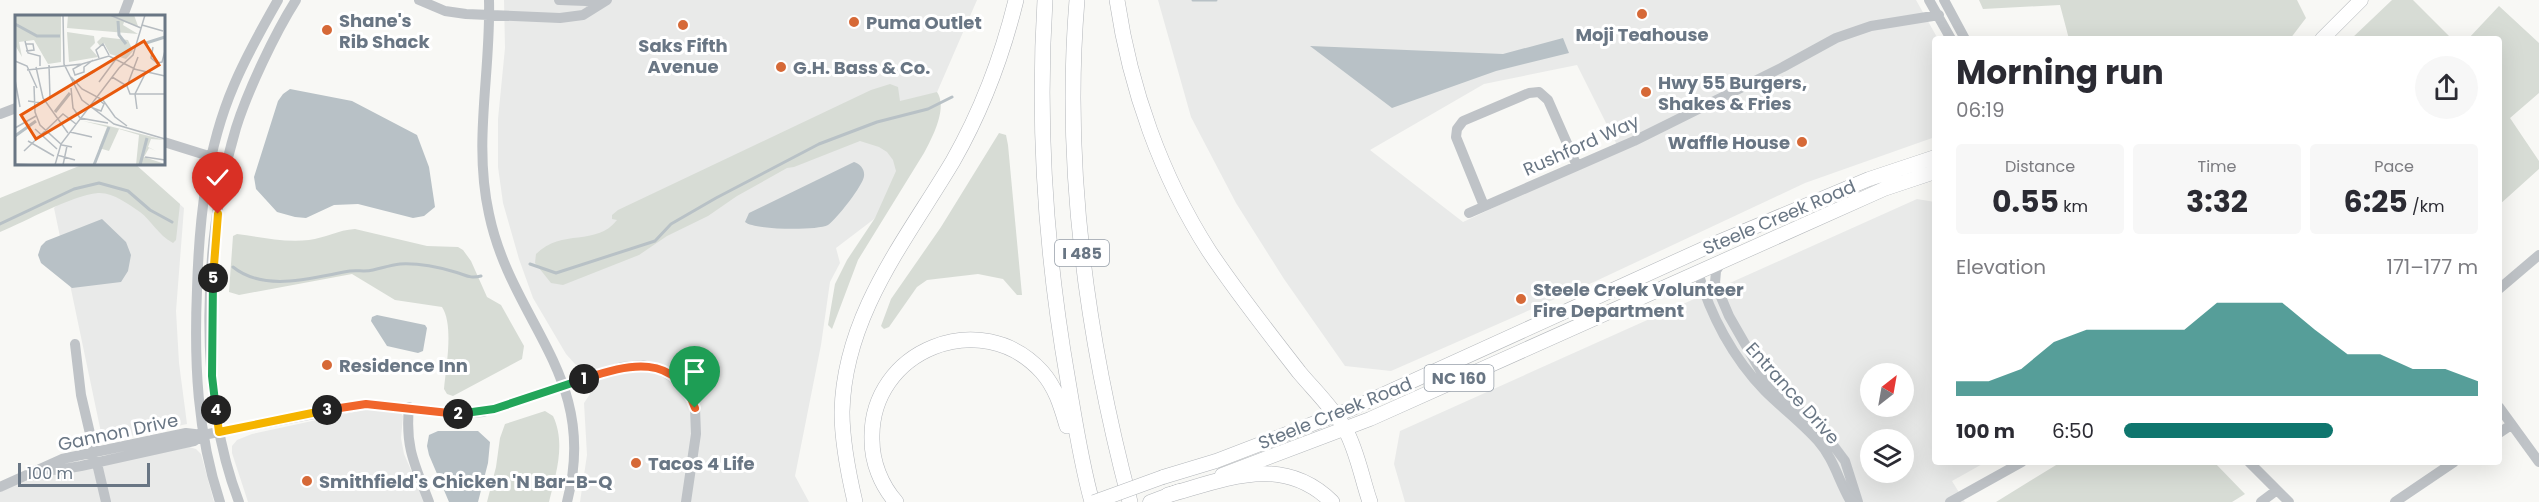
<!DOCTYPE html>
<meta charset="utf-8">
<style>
body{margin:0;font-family:Poppins,sans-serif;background:#f7f7f7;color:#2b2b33;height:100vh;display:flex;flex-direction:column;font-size:22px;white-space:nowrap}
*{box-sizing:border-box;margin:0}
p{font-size:20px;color:#7c7c81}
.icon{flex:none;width:33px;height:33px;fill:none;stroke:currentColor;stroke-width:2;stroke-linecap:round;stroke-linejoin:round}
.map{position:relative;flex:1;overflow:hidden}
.details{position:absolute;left:1932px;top:36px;width:570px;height:429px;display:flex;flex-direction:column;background:#fff;border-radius:6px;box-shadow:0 6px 24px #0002}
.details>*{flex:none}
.needle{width:39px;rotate:31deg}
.fabs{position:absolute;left:1860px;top:363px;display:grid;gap:12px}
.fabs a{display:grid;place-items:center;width:54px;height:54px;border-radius:50%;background:#fff;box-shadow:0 6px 24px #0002;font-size:30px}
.scale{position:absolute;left:18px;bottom:15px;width:132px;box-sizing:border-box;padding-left:6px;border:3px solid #697684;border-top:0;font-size:16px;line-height:21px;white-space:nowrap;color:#697684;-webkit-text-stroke:4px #fff;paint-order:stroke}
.pin{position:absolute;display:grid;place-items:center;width:51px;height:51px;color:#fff;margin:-62px -26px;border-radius:50% 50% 50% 0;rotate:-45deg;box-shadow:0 0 6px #0007}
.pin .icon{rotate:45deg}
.km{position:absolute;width:30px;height:30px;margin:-15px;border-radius:50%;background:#222;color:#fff;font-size:16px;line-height:30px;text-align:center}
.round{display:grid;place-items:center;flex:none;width:63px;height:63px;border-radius:32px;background:#f7f7f7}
.headline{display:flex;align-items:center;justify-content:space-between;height:102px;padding:0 24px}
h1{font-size:33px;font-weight:700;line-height:45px}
.figures{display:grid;grid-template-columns:repeat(3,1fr);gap:9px;height:102px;padding:6px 24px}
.figures div{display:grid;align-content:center;border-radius:6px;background:#f7f7f7;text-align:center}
.figures b{font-size:30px;font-weight:700}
.figures small{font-size:16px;font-weight:400}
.figures p{font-size:16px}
.chart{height:168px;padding:12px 24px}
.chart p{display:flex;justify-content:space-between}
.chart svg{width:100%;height:108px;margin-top:6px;fill:#0f766e;opacity:.7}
ul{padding:0 24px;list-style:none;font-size:20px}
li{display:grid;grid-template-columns:96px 72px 1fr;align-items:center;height:45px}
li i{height:15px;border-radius:8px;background:#0f766e}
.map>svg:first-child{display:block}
.built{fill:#e9eae9;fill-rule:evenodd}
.green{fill:#d7dcd5}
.water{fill:#b8c1c6}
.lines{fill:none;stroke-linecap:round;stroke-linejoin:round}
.stream{stroke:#b8c1c6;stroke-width:3}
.major-casing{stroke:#b3b7bb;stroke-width:15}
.highway-casing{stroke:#b3b6ba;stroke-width:16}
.minor{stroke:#bfc3c7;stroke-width:10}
.major{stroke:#fff;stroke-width:14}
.highway{stroke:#fff;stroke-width:15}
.major-bridge-casing{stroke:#b3b7bb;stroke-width:15;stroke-linecap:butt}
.major-bridge{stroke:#fff;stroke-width:14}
.split-1-casing{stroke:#fff;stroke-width:12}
.split-2-casing{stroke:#fff;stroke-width:12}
.split-3-casing{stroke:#fff;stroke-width:12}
.split-4-casing{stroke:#fff;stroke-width:12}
.split-5-casing{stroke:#fff;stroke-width:12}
.split-6-casing{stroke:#fff;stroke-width:12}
.split-1{stroke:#f0652b;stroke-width:8}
.split-2{stroke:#22a559;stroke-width:8}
.split-3{stroke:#f0652b;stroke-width:8}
.split-4{stroke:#f5b400;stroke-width:8}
.split-5{stroke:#22a559;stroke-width:8}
.split-6{stroke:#f5b400;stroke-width:8}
.poi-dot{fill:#d66937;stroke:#fff;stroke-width:2}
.labels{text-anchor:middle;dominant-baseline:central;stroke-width:6;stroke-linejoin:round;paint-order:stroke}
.shield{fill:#fff;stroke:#969fa9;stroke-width:1.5}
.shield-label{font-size:16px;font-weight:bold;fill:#697684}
.poi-label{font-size:18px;font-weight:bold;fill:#697684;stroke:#fff;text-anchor:start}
.street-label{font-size:18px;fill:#697684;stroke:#fff}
.inset-river{fill:none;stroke:#b8c1c6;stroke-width:3}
.inset-road{fill:none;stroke:#b6bcc1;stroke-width:1.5}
.view{fill:#e8590c;fill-opacity:0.15;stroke:#e8590c;stroke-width:3}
.inset-edge{fill:none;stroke:#697684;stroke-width:3}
</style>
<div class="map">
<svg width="2539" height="502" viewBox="0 0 2539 502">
<rect width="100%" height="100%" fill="#f8f8f5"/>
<path class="built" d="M504,0h473l-91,210 -50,38 4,15 -10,19 -9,63 -26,131 14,26h-229l7,-47 -3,-52 6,-9 -10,-27 -5,-3 -9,-10 -33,-56 -14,-39 -16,-56 -5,-36v-48l7,-71z
M1158,0h758l22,39h-3v98l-130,46 -209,98 -205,90 -46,-5 -61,-87 -48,-76 -45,-86zM1577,65l42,84 -156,73 -93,-72 114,-66z
M135,164l49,44 -8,103 3,52 8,61 -84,18 -49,-234 6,-6z
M1917,199l18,3v260h51l-34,19 13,21h-560l-11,-38 6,-33zM1870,374h34v32h-34zM1870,440h34v32h-34z
M368,409l32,3 3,4 -2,22 3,16 21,48h-177l-16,-49v-7l5,-6 15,-6z
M189,447l7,2 5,5 13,48h-214v-10l36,-17 38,-5z"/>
<path class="green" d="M1979,0h318l9,18 -16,21h-221l-9,-34 -77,4z
M2392,0h21l39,39h-101z
M2499,6l40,37v50l-29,25 29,43v8l-40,36v-166h-31z
M890,84l8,3 2,14 37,-9c11,16 -5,46 -13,61l-66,107 -26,69 -4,-4 7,-41 12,-24 28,-42 21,-47 -3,-11 -6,-8 -8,-5 -19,-6 -66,26 -7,1 -50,28 -29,20 -41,20 -28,19 -76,30 -12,-2 -16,-20 1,-9c26,-26 60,-7 81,-34l-5,-1v-4l6,-5 253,-120z
M999,133l7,2 2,10 14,150h-5l-14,-16 -25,-5 -51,6 -10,7 -28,40 -5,2 -3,-3 10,-27 50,-72z
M84,164h51l45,40 -4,36 -3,3c-16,-9 -21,-22 -33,-31 -12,-8 -27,-20 -42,-19 -28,3 -71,28 -98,39v-34z
M355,229l72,17 31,1 5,3 8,11 16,36 14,8 23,41 -2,13 -69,37 -6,-2 -3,-5c2,-22 10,-64 -2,-82l-47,-7 -43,-26 -113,21 -10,-3 4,-56 4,-2c24,3 48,9 72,6 16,-2 29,-10 46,-11z
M545,411l8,5c13,27 3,58 -4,86h-62l9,-35 4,-29 5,-14z
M2061,462h153l31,32 -13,8h-236z"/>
<path class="water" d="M1563,38l6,15 -73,18 -104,37 -82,-62 193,8z
M290,89l62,12 65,34 12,32 6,40 -11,9 -11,2 -55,-14 -24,1 -28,13 -11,-1 -18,-5 -21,-23 -2,-12 24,-76 5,-7z
M854,162c6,2 11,7 10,14 0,8 -28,44 -36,49 -12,6 -74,5 -83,-3l4,-9z
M102,219l24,23 5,13 -3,16 -7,11 -49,6 -31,-25 -3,-8 3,-9 5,-5z
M377,315l48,10 2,3 -4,23 -5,2 -31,-7 -16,-25 1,-4z
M438,431h40l12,11 -2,21 -10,39h-29l-20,-47 -2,-9 2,-11z"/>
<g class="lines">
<path class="stream" d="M1193,0h23
M0,224l74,-35 25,-6 29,8 22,19 22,12
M530,264l26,9 99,-32 16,-17 45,-26 103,-54 58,-22 51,-13 24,-12
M233,267c32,26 81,10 117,4 8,-1 15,1 23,-1 9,-2 18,-5 27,-6 18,-1 38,3 55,8 11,3 15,7 26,4"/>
<g class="major-casing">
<path id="major" d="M2322,39l39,-39
M1222,475l148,-56 514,-230 51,-17
M1163,477l53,-16 135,-52 365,-166 153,-64 66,-22
M1150,502l29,-11"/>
</g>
<g class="highway-casing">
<path id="highway" d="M1045,0c-8,128 1,255 23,381 7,41 13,82 24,121
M1077,0c-14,168 10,339 53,502
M1117,0c13,88 44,176 92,251 28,42 59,81 90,121 15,18 34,36 46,57 12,21 17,50 25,73
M1168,495c58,-16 114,-42 164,7
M855,502c-7,-30 -13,-60 -13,-90 2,-97 64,-172 111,-251 29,-51 49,-104 63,-161
M896,502c-15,-17 -24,-40 -24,-62 -3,-90 110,-135 170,-68 14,16 19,34 25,54"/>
</g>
<path class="minor" d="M419,0l26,11 21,3 94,4 23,-3 24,-15
M489,0c2,72 -16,142 0,214 23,110 111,162 78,288
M559,0l27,1 13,4
M1929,0l22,39
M1944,0l21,39
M123,16l6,-16
M0,114l16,-6
M164,142l48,15
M1484,206l-28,-69 1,-8 6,-8 66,-28 10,-1 9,8 29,66
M1469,213l165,-72 149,-74 53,-29 35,-12 68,-11
M1722,261l-6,10 -1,12 14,33 35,61 57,52 24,32 13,41
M1698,272c12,43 35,86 67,119 17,17 37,32 53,50 16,18 21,41 33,61
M2499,289l40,-34
M75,344l6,51 25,107
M409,407c-4,41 6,58 20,95
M2499,407l40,55
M2499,433l12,-8
M2249,462l40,40
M41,469l17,1 23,-4 113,-25 9,-6
M0,487l62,-28 124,-26 17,2 163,-31 91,10 26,-2 139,-45 21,-2 18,5 16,10 10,12 8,16 1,26 -10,68
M220,502c-23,-69 -26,-140 -23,-212 2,-69 9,-140 37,-205 12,-29 28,-57 44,-85
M239,502c-42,-108 -36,-264 -3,-374 12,-38 39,-95 60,-128
M1950,502l72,-40
M2261,502l16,-12
M2395,502l59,-40"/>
<use href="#major" class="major"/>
<use href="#highway" class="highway"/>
<g class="major-bridge-casing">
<path id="major-bridge" d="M1094,502l69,-25"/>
</g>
<use href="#major-bridge" class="major-bridge"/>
</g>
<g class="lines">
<g class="split-1-casing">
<path id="split-1" d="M584,379c44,-15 91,-27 111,29"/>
</g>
<g class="split-2-casing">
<path id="split-2" d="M458,414l36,-5 90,-30"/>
</g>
<g class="split-3-casing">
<path id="split-3" d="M327,410l39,-6 92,10"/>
</g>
<g class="split-4-casing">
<path id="split-4" d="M216,410l3,22 108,-22"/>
</g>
<g class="split-5-casing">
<path id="split-5" d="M213,278l-1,98 4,34"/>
</g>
<g class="split-6-casing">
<path id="split-6" d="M213,278l5,-64"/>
</g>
<use href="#split-1" class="split-1"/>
<use href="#split-2" class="split-2"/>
<use href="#split-3" class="split-3"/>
<use href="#split-4" class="split-4"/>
<use href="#split-5" class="split-5"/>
<use href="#split-6" class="split-6"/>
</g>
<g class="poi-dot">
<circle cx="1642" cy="14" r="6"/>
<circle cx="854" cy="22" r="6"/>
<circle cx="683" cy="25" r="6"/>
<circle cx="327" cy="30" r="6"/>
<circle cx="781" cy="67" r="6"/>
<circle cx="1646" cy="92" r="6"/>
<circle cx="1802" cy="142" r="6"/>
<circle cx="1521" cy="299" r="6"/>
<circle cx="327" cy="365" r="6"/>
<circle cx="636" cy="463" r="6"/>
<circle cx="307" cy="481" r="6"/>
</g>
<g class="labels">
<g class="shield">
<rect x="1055" y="240" width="54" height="26" rx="4.5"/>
<rect x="1424.5" y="365" width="69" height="26" rx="4.5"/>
</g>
<g class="shield-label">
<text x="1082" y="253">I 485</text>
<text x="1459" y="378">NC 160</text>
</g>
<g class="poi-label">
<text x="339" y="20">Shane's<tspan x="339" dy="21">Rib Shack</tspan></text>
<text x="866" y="22">Puma Outlet</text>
<text x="1642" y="34" text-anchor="middle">Moji Teahouse</text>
<text x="683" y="45" text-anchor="middle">Saks Fifth<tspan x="683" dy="21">Avenue</tspan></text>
<text x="793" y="67">G.H. Bass &amp; Co.</text>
<text x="1658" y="82">Hwy 55 Burgers,<tspan x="1658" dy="21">Shakes &amp; Fries</tspan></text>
<text x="1790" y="142" text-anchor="end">Waffle House</text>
<text x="1533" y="289">Steele Creek Volunteer<tspan x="1533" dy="21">Fire Department</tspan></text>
<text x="339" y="365">Residence Inn</text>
<text x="648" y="463">Tacos 4 Life</text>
<text x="319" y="481">Smithfield's Chicken 'N Bar-B-Q</text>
</g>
<g class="street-label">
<text transform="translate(1581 145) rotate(-24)">Rushford Way</text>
<text transform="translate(1779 217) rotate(-23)">Steele Creek Road</text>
<text transform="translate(1793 393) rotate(48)">Entrance Drive</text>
<text transform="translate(1335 413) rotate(-22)">Steele Creek Road</text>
<text transform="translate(118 432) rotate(-12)">Gannon Drive</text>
</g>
</g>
<g transform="translate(15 15)">
<rect width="150" height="150" fill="#f8f8f5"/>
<path d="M0,0h46v47l-13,2 -14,-24 -15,2 3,15 -7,-12zM53,0h66l4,11 -14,-4 -1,3 15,9 -71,-6zM52,17l27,4 1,7 -5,5 8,9 -29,5zM87,22l26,3 5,11 -7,8 -16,-5 -6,-11 -4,3 -3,-4zM68,106l22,4 60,15 -14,-1 -3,8 8,4 -7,-3 -5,9 21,7 -29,1 3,-30 -20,-6 -10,22 -10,-3 8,-21z" fill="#d7dcd5"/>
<path class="inset-river" d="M103,6l1,14 7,9M0,9l22,12h23M131,28l19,-6M62,66l17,-10M40,97l15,-19M0,121l21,-15M79,150l15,-38M125,150l7,-27"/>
<path class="inset-road" d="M48,0l1,49 18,36 32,24 51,15M95,0l31,13M127,10l21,6M10,26l3,12 12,3v10M10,29h8l1,6 -8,1M138,32l-2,11 6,5 5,-1 3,-11M84,43l-3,-8 7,-6 6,11M0,46l12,5 10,22M67,49l-9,5 2,6 9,-3v-5l9,-7M21,52l7,31 25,35M119,54l31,7M12,55l55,-6 27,-8 26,13M56,62l11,12 21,11 12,17 12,9M97,62l15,9 3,8h35M0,65l5,27M84,67l17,-23M19,71l1,26 5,13 22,20 10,2M112,71l11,-29M56,73l2,20 7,10 28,5M13,86l14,2 8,-5 -1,-33M77,90l7,-5 5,4 -3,7 -8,-3M122,94l-2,-15 11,-22M0,113l21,-12M20,114l22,20M55,117l22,5M13,126l26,15M9,136l39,-37 13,10M42,140l18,5M130,142l20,3M0,149l22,1M40,150l6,-21 58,-76 14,-13 12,-40M48,150l4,-19"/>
<path class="view" d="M129,26l15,24 -123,74 -15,-24z"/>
<rect width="150" height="150" class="inset-edge"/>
</g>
</svg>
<div class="fabs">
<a><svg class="needle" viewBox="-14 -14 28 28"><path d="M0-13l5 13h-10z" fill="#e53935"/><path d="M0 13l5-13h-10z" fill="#7c7c81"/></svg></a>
<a><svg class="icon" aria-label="layers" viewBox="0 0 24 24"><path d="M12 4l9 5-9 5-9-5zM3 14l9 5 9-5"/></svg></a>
</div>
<div class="scale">100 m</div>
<div class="pin" style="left:695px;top:408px;background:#1e9e55"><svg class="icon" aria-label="arrive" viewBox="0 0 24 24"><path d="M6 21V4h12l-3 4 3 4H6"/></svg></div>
<div class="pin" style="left:218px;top:214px;background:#d93025"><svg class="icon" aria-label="check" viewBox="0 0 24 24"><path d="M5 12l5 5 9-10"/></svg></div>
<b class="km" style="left:584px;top:379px">1</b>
<b class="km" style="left:458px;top:414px">2</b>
<b class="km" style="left:327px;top:410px">3</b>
<b class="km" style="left:216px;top:410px">4</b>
<b class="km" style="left:213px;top:278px">5</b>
<section class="details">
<div class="headline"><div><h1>Morning run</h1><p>06:19</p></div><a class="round"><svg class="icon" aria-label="share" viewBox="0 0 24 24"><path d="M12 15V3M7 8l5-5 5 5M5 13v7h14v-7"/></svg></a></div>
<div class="figures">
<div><p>Distance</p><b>0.55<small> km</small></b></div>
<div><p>Time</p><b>3:32</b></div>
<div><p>Pace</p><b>6:25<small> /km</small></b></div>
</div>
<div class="chart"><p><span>Elevation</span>171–177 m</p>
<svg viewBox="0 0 160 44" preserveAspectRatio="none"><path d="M0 44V38L10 38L20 33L30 22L40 17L50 17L60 17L70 17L80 6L90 6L100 6L110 17L120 27L130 27L140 33L150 33L160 38V44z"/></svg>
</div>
<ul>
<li><b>100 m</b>6:50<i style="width:59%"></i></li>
</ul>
</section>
</div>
